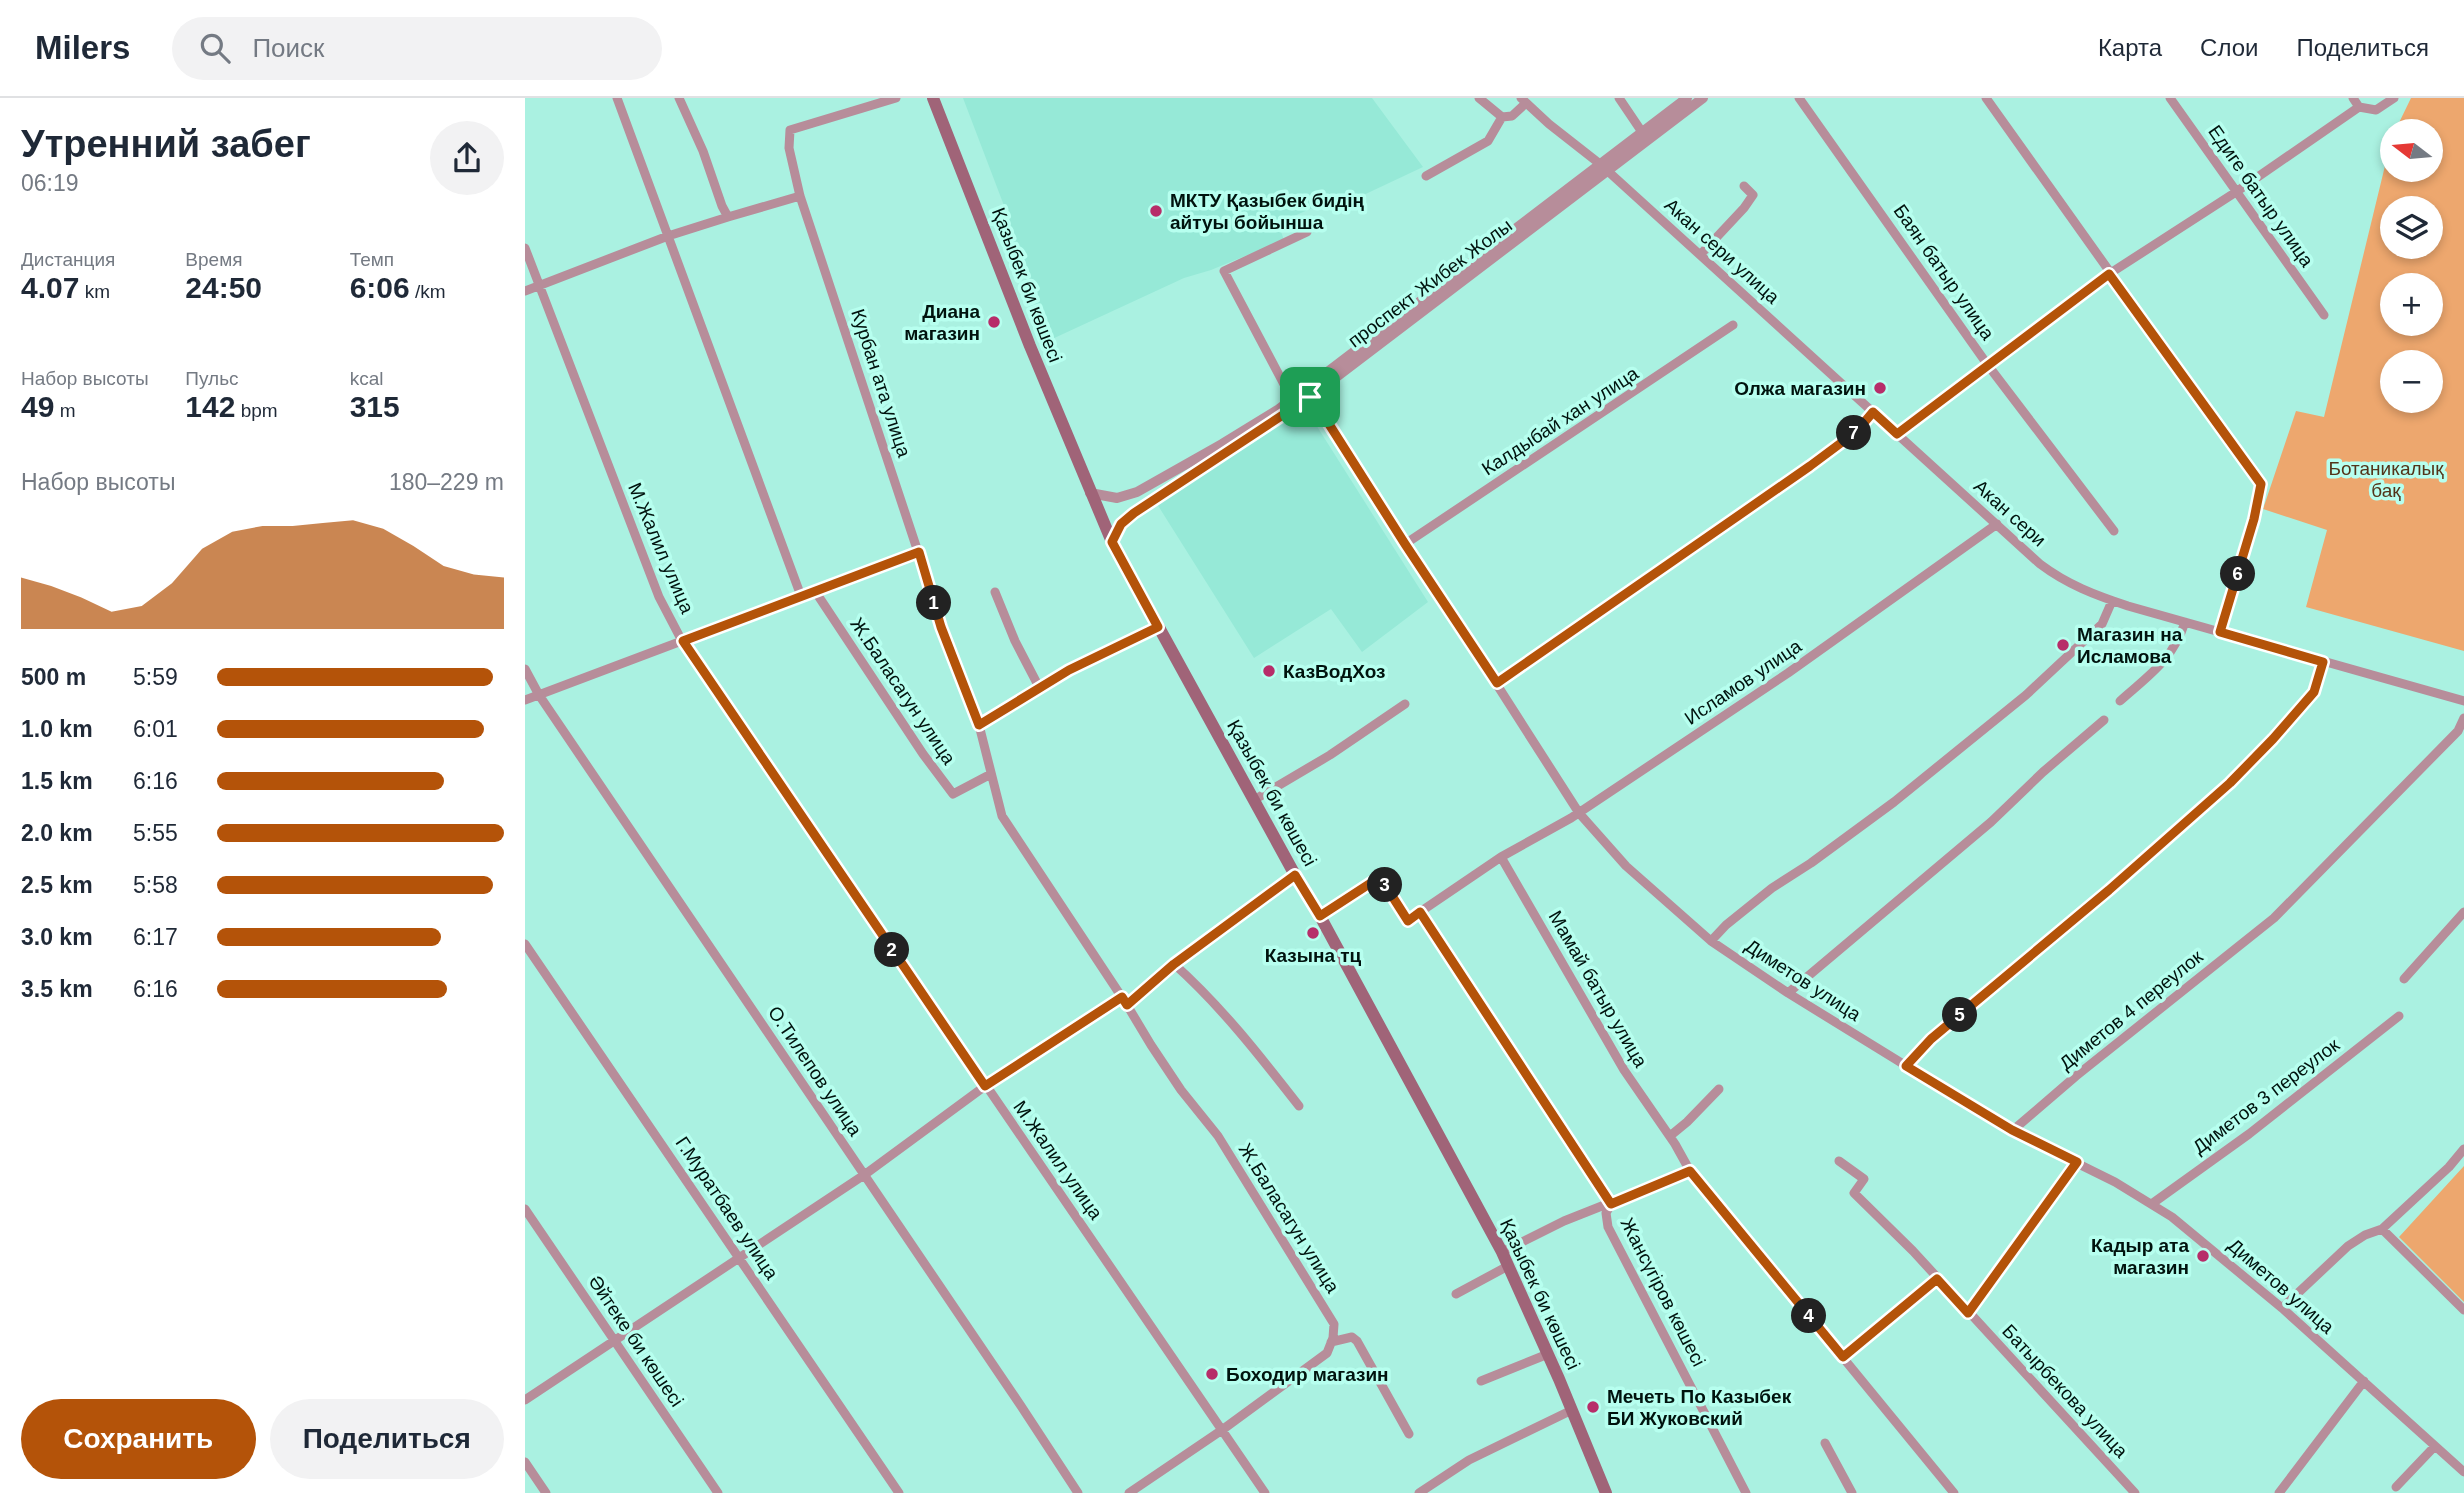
<!DOCTYPE html>
<html lang="ru">
<meta charset="utf-8">
<style>
body{margin:0;font-family:Helvetica,sans-serif;background:#f2f2f3;color:#1f2937;height:100vh;display:flex;flex-direction:column;font-size:26px;white-space:nowrap}
*{box-sizing:border-box;margin:0}
p{font-size:23px;color:#747a83}
.icon{flex:none;width:38px;height:38px;fill:none;stroke:currentColor;stroke-width:2;stroke-linecap:round;stroke-linejoin:round}
.map{position:relative;flex:1;overflow:hidden}
.side{display:flex;flex-direction:column;background:#fff;width:525px}
.side>*{flex:none}
.needle{width:46px;rotate:286deg}
.tools{position:absolute;left:1855px;top:21px;display:grid;gap:14px}
.tools a{display:grid;place-items:center;width:63px;height:63px;border-radius:50%;background:#fff;box-shadow:0 4px 10px #0003;font-size:35px}
.pin{position:absolute;display:grid;place-items:center;width:60px;height:60px;color:#fff;margin:-30px;border-radius:14px;box-shadow:0 4px 10px #0006}
.km{position:absolute;width:35px;height:35px;margin:-18px;border-radius:50%;background:#222;color:#fff;font-size:19px;line-height:35px;text-align:center}
.round{display:grid;place-items:center;flex:none;width:74px;height:74px;border-radius:37px;background:#f2f2f3}
.overview{display:flex;align-items:center;justify-content:space-between;height:119px;padding:0 21px}
h1{font-size:38px;font-weight:700;line-height:52px}
.metrics{display:grid;grid-template-columns:repeat(3,1fr);gap:10px;height:119px;padding:7px 21px}
.metrics div{display:grid;align-content:center}
.metrics b{font-size:30px;font-weight:700}
.metrics small{font-size:19px;font-weight:400}
.metrics p{font-size:19px}
.chart{height:196px;padding:14px 21px}
.chart p{display:flex;justify-content:space-between}
.chart svg{width:100%;height:126px;margin-top:7px;fill:#b45309;opacity:.7}
.cta{display:flex;gap:14px;margin-top:auto;padding:14px 21px}
.cta a{flex:1;height:80px;border-radius:42px;background:#b45309;color:#fff;font-size:28px;font-weight:700;line-height:80px;text-align:center}
.cta a+a{background:#f2f2f3;color:#1f2937}
ul{padding:0 21px;list-style:none;font-size:23px}
li{display:grid;grid-template-columns:112px 84px 1fr;align-items:center;height:52px}
li i{height:18px;border-radius:9px;background:#b45309}
header{display:flex;align-items:center;gap:42px;box-sizing:border-box;height:98px;padding:0 35px;background:#fff;border-bottom:2px solid #e0e1e3}
header strong{font-size:33px}
nav{display:flex;gap:38px;margin-inline-start:auto;font-size:24px}
.search{width:490px;height:63px;background:#f2f2f3;display:flex;align-items:center;gap:18px;box-sizing:border-box;padding:0 24px;border-radius:38px;color:#747a83;font-size:26px}
main{display:flex;flex:1;min-height:0}
.map>svg:first-child{display:block}
.built{fill:#96e9d7}
.green{fill:#eda76e;fill-rule:evenodd}
.lines{fill:none;stroke-linecap:round;stroke-linejoin:round}
.minor{stroke:#b78d9a;stroke-width:9}
.tertiary{stroke:#b78d9a;stroke-width:10}
.secondary{stroke:#a06478;stroke-width:12}
.route-casing{stroke:#fff;stroke-width:14}
.route{stroke:#b45309;stroke-width:9}
.poi-dot{fill:#b72d69;stroke:#b7ffef;stroke-width:2.5}
.labels{text-anchor:middle;dominant-baseline:central;stroke-width:7;stroke-linejoin:round;paint-order:stroke}
.street-label{font-size:19px;fill:#00130e;stroke:#b7ffef}
.poi-label{font-size:19px;font-weight:bold;fill:#00130e;stroke:#b7ffef;text-anchor:start}
.park-label{font-size:19px;fill:#533419;stroke:#b7ffef}
</style>
<header>
<strong>Milers</strong>
<div class="search"><svg class="icon" aria-label="search" viewBox="0 0 24 24"><circle cx="10" cy="10" r="6"/><path d="M15 15l6 6"/></svg>Поиск</div>
<nav><a>Карта</a><a>Слои</a><a>Поделиться</a></nav>
</header>
<main>
<section class="side">
<div class="overview"><div><h1>Утренний забег</h1><p>06:19</p></div><a class="round"><svg class="icon" aria-label="share" viewBox="0 0 24 24"><path d="M12 15V3M7 8l5-5 5 5M5 13v7h14v-7"/></svg></a></div>
<div class="metrics">
<div><p>Дистанция</p><b>4.07<small> km</small></b></div>
<div><p>Время</p><b>24:50</b></div>
<div><p>Темп</p><b>6:06<small> /km</small></b></div>
</div>
<div class="metrics">
<div><p>Набор высоты</p><b>49<small> m</small></b></div>
<div><p>Пульс</p><b>142<small> bpm</small></b></div>
<div><p>kcal</p><b>315</b></div>
</div>
<div class="chart"><p><span>Набор высоты</span>180–229 m</p>
<svg viewBox="0 0 160 44" preserveAspectRatio="none"><path d="M0 44V26L10 29L20 33L30 38L40 36L50 28L60 16L70 10L80 8L90 8L100 7L110 6L120 9L130 15L140 22L150 25L160 26V44z"/></svg>
</div>
<ul>
<li><b>500 m</b>5:59<i style="width:96%"></i></li>
<li><b>1.0 km</b>6:01<i style="width:93%"></i></li>
<li><b>1.5 km</b>6:16<i style="width:79%"></i></li>
<li><b>2.0 km</b>5:55<i style="width:100%"></i></li>
<li><b>2.5 km</b>5:58<i style="width:96%"></i></li>
<li><b>3.0 km</b>6:17<i style="width:78%"></i></li>
<li><b>3.5 km</b>6:16<i style="width:80%"></i></li>
</ul>
<div class="cta"><a>Сохранить</a><a>Поделиться</a></div>
</section>
<div class="map">
<svg width="1939" height="1395" viewBox="0 0 1939 1395">
<rect width="100%" height="100%" fill="#aaf1e1"/>
<path class="built" d="M438,0h409l51,69 -68,32 -4,-8 -73,32 6,17 -73,30 -27,8 -134,62 -46,-112 7,-4z
M781,311l122,193 -66,50 -31,-43 -77,49 -97,-154z"/>
<path class="green" d="M1886,0h53v553l-158,-44 21,-77 -64,-21 33,-98 28,6 68,-280v33h39v-39h-36zM1867,110h39v39h-39zM1867,187h39v39h-39zM1867,264h39v39h-39z
M1939,1068v136l-65,-65z"/>
<g class="lines">
<path class="minor" d="M92,0l184,498
M154,0l24,53 19,55 6,11 72,-21
M371,0l-106,32 -1,18 11,48 118,356 23,75 38,98 23,91 125,189 24,40 30,45 37,46 116,188 -1,14 -6,15 -105,77 -93,63
M954,0l23,19 10,-1 14,-13
M996,0l28,26 51,40 440,400c28,21 55,31 88,42l336,95
M1094,0l25,37
M1274,0l188,266 127,167
M1461,0l275,386 -7,34 -34,115
M1645,0l154,217
M1828,0l6,9
M901,78l62,-35 14,-24
M782,134l-83,39 63,119 17,1 12,11 263,411 47,53 85,75 77,52 224,138 103,51 57,35 110,91 182,164
M0,150l134,349 23,44 583,852
M1175,157l44,-47 9,-13 -9,-9
M0,193l143,-55 60,-19
M1372,336l212,-160 127,-82 123,-85 17,3 18,-12
M880,446l328,-219
M290,493l108,163 30,40 38,-20
M470,494l20,49 25,48 29,-19 89,-43
M0,571l14,26 482,711 57,87
M972,585l313,-218 47,-34 16,-19
M0,602l393,-148
M1595,603c28,-25 53,-41 65,-79
M454,627l61,-36
M729,702l76,-45 75,-51
M976,759l123,213 51,74 15,27 264,322
M895,814l81,-55 70,-39 217,-145 209,-149
M795,818l59,-39 29,44 12,-9 191,292 -5,9 2,14 138,266
M1186,843l15,-16 46,-37 39,-25 83,-61 132,-107 76,-71 10,-23
M0,846l374,549
M649,866l121,-89
M1879,881l60,-67
M1263,895l203,-171 52,-50 61,-52
M602,907l47,-41c47,42 86,92 125,142
M1381,968l25,-27 178,-149 121,-107 43,-44 41,-47 9,-31
M1487,1033l64,-55 198,-158 184,-187 6,-13
M1145,1038l17,-14 32,-33
M1314,1063l25,18 -10,14 59,58 222,242
M1628,1105l96,-69 150,-118
M0,1111l193,284
M1857,1131l82,81
M977,1154l62,-31 126,-50
M931,1196l52,-28
M1757,1210l66,-62 17,-11 17,-6 67,-62 15,-18
M1443,1215l109,-151
M806,1244l21,-5 5,4 52,93
M1318,1260l94,-79
M956,1283l67,-27
M0,1302l339,-225 121,-89 137,-89
M1300,1345l27,50
M0,1364l21,31
M1871,1389l39,-41
M894,1395l50,-33 103,-50
M1754,1395l85,-112"/>
<path class="tertiary" d="M565,395l27,5 20,-6 85,-48 57,-35 408,-311
M587,444l9,-18 13,-11 176,-116 393,-299"/>
<path class="secondary" d="M408,0l97,248 82,196 183,333 25,41 182,336 57,127 47,114"/>
</g>
<g class="lines">
<g class="route-casing">
<path id="route" d="M1584,176l152,210 -7,35 -34,113 103,30 -9,30 -41,47 -43,44 -121,107 -178,149 -25,27 106,64 65,32 -109,151 -31,-34 -94,78 -153,-186 -79,33 -191,-292 -12,9 -28,-44 -60,39 -25,-41 -121,89 -47,41 -5,-8 -137,89 -302,-445 236,-89 22,75 38,98 90,-55 89,-43 -46,-85 9,-18 13,-11 176,-116 5,5 90,142 92,139 313,-217 47,-35 16,-19 24,22z"/>
</g>
<use href="#route" class="route"/>
</g>
<g class="poi-dot">
<circle cx="631" cy="113" r="7"/>
<circle cx="469" cy="224" r="7"/>
<circle cx="1355" cy="290" r="7"/>
<circle cx="1538" cy="547" r="7"/>
<circle cx="744" cy="573" r="7"/>
<circle cx="788" cy="835" r="7"/>
<circle cx="1678" cy="1158" r="7"/>
<circle cx="687" cy="1276" r="7"/>
<circle cx="1068" cy="1309" r="7"/>
</g>
<g class="labels">
<g class="street-label">
<text transform="translate(1736 98) rotate(55)">Едиге батыр улица</text>
<text transform="translate(1197 153) rotate(42)">Акан сери улица</text>
<text transform="translate(1419 174) rotate(55)">Баян батыр улица</text>
<text transform="translate(905 185) rotate(-37)">проспект Жибек Жолы</text>
<text transform="translate(502 187) rotate(69)">Қазыбек би көшесі</text>
<text transform="translate(356 285) rotate(72)">Курбан ата улица</text>
<text transform="translate(1035 323) rotate(-33)">Калдыбай хан улица</text>
<text transform="translate(1485 415) rotate(42)">Акан сери</text>
<text transform="translate(136 450) rotate(67)">М.Жалил улица</text>
<text transform="translate(1218 584) rotate(-34)">Исламов улица</text>
<text transform="translate(378 593) rotate(56)">Ж.Баласагун улица</text>
<text transform="translate(747 695) rotate(61)">Қазыбек би көшесі</text>
<text transform="translate(1278 882) rotate(33)">Диметов улица</text>
<text transform="translate(1073 891) rotate(60)">Мамай батыр улица</text>
<text transform="translate(1606 912) rotate(-39)">Диметов 4 переулок</text>
<text transform="translate(290 973) rotate(56)">О.Тилепов улица</text>
<text transform="translate(1741 998) rotate(-37)">Диметов 3 переулок</text>
<text transform="translate(533 1062) rotate(55)">М.Жалил улица</text>
<text transform="translate(202 1110) rotate(56)">Г.Муратбаев улица</text>
<text transform="translate(764 1120) rotate(58)">Ж.Баласагун улица</text>
<text transform="translate(1756 1188) rotate(41)">Диметов улица</text>
<text transform="translate(1138 1194) rotate(63)">Жансүгіров көшесі</text>
<text transform="translate(1015 1196) rotate(65)">Қазыбек би көшесі</text>
<text transform="translate(111 1243) rotate(56)">Әйтеке би көшесі</text>
<text transform="translate(1540 1293) rotate(47)">Батырбекова улица</text>
</g>
<g class="poi-label">
<text x="645" y="102">МКТУ Қазыбек бидің<tspan x="645" dy="22">айтуы бойынша</tspan></text>
<text x="455" y="213" text-anchor="end">Диана<tspan x="455" dy="22">магазин</tspan></text>
<text x="1341" y="290" text-anchor="end">Олжа магазин</text>
<text x="1552" y="536">Магазин на<tspan x="1552" dy="22">Исламова</tspan></text>
<text x="758" y="573">КазВодХоз</text>
<text x="788" y="857" text-anchor="middle">Казына тц</text>
<text x="1664" y="1147" text-anchor="end">Кадыр ата<tspan x="1664" dy="22">магазин</tspan></text>
<text x="701" y="1276">Боходир магазин</text>
<text x="1082" y="1298">Мечеть По Казыбек<tspan x="1082" dy="22">БИ Жуковский</tspan></text>
</g>
<g class="park-label">
<text x="1861" y="370">Ботаникалық<tspan x="1861" dy="22">бақ</tspan></text>
</g>
</g>
</svg>
<div class="tools">
<a><svg class="needle" viewBox="-14 -14 28 28"><path d="M0-13l5 13h-10z" fill="#e53935"/><path d="M0 13l5-13h-10z" fill="#747a83"/></svg></a>
<a><svg class="icon" aria-label="layers" viewBox="0 0 24 24"><path d="M12 4l9 5-9 5-9-5zM3 14l9 5 9-5"/></svg></a>
<a>+</a>
<a>−</a>
</div>
<div class="pin" style="left:785px;top:299px;background:#1e9e55"><svg class="icon" aria-label="arrive" viewBox="0 0 24 24"><path d="M6 21V4h12l-3 4 3 4H6"/></svg></div>
<b class="km" style="left:409px;top:505px">1</b>
<b class="km" style="left:367px;top:852px">2</b>
<b class="km" style="left:860px;top:787px">3</b>
<b class="km" style="left:1284px;top:1218px">4</b>
<b class="km" style="left:1435px;top:917px">5</b>
<b class="km" style="left:1713px;top:476px">6</b>
<b class="km" style="left:1329px;top:335px">7</b>
</div>
</main>
